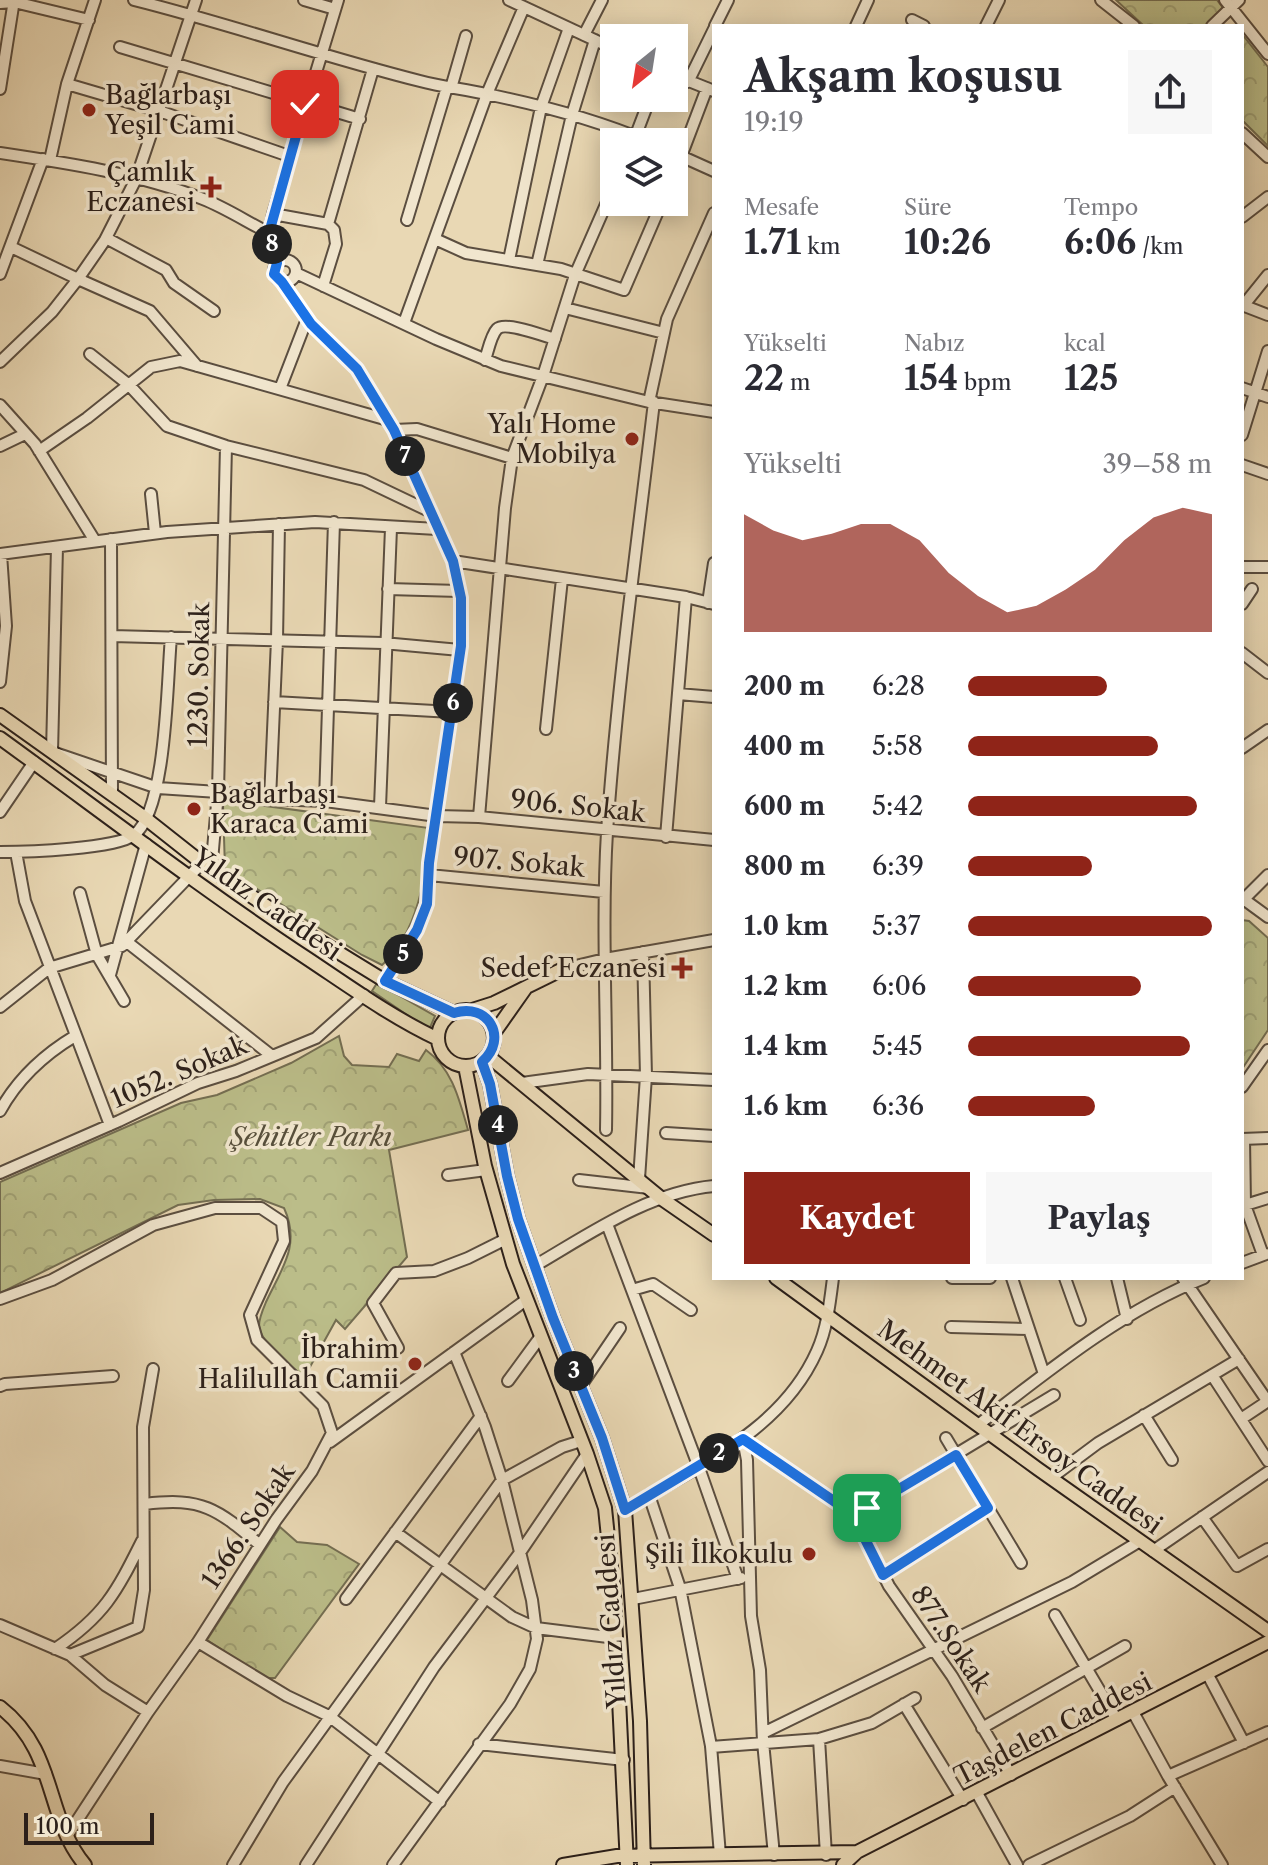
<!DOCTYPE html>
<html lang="tr">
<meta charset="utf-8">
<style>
body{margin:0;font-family:"Libre Caslon Text",serif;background:#f7f7f7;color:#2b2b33;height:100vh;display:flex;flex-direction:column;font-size:30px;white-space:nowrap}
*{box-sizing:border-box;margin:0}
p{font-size:26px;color:#7c7c81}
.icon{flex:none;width:44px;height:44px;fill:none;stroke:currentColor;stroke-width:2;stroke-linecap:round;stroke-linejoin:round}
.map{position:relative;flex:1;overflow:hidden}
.side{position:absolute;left:712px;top:24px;width:532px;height:1256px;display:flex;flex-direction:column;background:#fff;border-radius:0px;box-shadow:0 4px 20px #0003}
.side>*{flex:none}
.needle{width:52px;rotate:210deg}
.controls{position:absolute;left:600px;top:24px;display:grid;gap:16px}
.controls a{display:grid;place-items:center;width:88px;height:88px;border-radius:0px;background:#fff;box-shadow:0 4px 20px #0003;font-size:40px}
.scale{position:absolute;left:24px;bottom:20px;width:130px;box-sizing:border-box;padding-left:8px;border:4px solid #2c201a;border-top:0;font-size:22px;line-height:28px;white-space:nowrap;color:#2c201a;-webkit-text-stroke:6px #f1e6ce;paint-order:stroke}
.pin{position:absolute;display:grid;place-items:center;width:68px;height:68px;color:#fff;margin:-34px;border-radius:16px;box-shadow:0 4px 12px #0006}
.km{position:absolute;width:40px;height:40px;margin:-20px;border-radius:50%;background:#222;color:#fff;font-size:22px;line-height:40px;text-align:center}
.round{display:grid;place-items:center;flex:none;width:84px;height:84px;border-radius:0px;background:#f7f7f7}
.head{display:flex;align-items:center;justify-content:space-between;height:136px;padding:0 32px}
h1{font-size:44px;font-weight:700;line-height:60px}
.stats{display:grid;grid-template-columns:repeat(3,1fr);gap:12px;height:136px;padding:8px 32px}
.stats div{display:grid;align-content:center}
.stats b{font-size:34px;font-weight:700}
.stats small{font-size:22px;font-weight:400}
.stats p{font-size:22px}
.chart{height:224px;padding:16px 32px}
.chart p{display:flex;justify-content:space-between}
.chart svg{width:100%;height:144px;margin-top:8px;fill:#8f2418;opacity:.7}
.primary-button{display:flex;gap:16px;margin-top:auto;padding:16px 32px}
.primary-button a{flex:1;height:92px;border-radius:0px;background:#8f2418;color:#fff;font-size:32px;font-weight:700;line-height:92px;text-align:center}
.primary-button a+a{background:#f7f7f7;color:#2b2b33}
ul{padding:0 32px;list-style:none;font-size:26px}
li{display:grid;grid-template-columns:128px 96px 1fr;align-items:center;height:60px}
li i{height:20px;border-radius:10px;background:#8f2418}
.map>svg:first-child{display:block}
.grass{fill:#bbbd89;stroke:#746e52;stroke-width:2}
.park{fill:url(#park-crowns);stroke:#746e52;stroke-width:2}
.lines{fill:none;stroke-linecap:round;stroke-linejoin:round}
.minor-casing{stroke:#5b4e40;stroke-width:14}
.major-casing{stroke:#2c201a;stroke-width:16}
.minor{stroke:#f1e6ce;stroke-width:10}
.major{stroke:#e9d8b4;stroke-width:12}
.route-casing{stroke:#fff;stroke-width:16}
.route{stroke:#1a73e8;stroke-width:10}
.poi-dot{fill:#8f2418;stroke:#f1e6ce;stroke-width:3}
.labels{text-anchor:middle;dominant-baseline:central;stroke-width:7;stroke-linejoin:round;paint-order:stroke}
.poi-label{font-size:26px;fill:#2c201a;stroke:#f1e6ce;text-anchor:end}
.street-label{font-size:26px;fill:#2c201a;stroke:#f1e6ce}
.park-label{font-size:26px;font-style:italic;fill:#574f3b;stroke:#f1e6ce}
</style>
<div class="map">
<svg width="1268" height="1865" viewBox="0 0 1268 1865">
<defs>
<pattern id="park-crowns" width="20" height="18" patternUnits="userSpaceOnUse" patternTransform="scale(2)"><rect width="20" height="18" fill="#bbbd89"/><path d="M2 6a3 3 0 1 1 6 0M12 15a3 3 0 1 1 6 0" fill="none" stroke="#a1a276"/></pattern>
</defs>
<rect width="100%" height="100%" fill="#e9d8b4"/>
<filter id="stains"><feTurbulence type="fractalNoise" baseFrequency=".0025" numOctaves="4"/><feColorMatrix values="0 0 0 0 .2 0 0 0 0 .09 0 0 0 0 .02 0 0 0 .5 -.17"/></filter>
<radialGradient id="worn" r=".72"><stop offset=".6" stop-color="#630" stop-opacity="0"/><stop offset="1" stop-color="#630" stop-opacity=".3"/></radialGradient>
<path class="grass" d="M377,983l58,33 -6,14 -57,-39z"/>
<path class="park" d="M1116,0h101l6,8 -18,18h-61z
M1242,34l26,33v79l-26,-26z
M229,801l200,27c-1,45 -12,107 -47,137l-20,-10 -137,-86 -2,-64z
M1242,920l7,1 19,17v92l-26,39z
M339,1036l5,20 8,9 37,2 8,-13 22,7 7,-11c27,20 33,49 42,80l-79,20 18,107 -62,72 -9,-9 -31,56c-14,-8 -44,-33 -46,-50 0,-8 4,-17 7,-24 16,-34 35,-57 18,-94l-24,-9 -46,1 -36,5 -178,88v-111l181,-79 36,-8 74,-32z
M280,1527l17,15 30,3 32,19 -84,114h-10l-58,-38z"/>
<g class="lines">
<g class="minor-casing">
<path id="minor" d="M134,0c96,24 190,57 286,81 22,6 44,8 66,13 55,11 111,26 163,48
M304,0l31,9
M509,0l105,49
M1101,0l33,26
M1225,0l43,54
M0,3l14,-1 75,18
M912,20l12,6
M715,26l13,-26
M856,26l12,-26
M986,26l13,-26
M1212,26l27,-26
M584,35l18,-35
M120,47l240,72
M674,75l40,16
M688,82l26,-53
M67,84l92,27 130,45
M451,88l15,-52
M0,89l14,-89
M1242,133l26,24
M634,140l16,-42
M0,153c67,10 140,21 203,46 23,9 44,23 66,34
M674,153l40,18
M50,160l17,-76 28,-84
M674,175l33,-87
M273,214l55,10 6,6 2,14 -13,42
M1242,217l26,-20
M407,220l40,-133
M328,224l45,-155
M106,238l60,32 8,13 40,28
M435,239l31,14 95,16 63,21 38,-88
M11,247l67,32 27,-39 31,-61 60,-179
M274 271a11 11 0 1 1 22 0a11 11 0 1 1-22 0Z
M509,260l32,-153 28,-79
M277,263l-8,-30 4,-19 65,-214
M537,265l35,-150 23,-75
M296,273l140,66 65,27 148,36 65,10
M0,274l43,-115
M282,282l29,42 46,45 37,61 59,131 8,37v48l-32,217 -2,41 -10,26 -32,51
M1242,305l26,10
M1243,306l25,-31
M565,308l99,25
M404,323l83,-229 37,-87
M90,354l39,31 38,41 59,20 138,34 65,31
M485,360c3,-9 6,-25 12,-31 8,-8 47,7 58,10
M0,362l52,-50 26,-33 72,32 47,55
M1242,388l26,9
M280,389l27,-70
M649,402l18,-83 47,-106
M0,405l35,39 60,97
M394,430l23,-1 95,29
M1242,435l26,-84
M0,446l25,-12
M39,451l48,-33 64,-51 29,-6 208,59
M1242,465l26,9
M151,494l4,39
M111,539l1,255
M57,547l-5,205 106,36 60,4 52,7 55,2 112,15 42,1 235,23
M0,554l167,-22 148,-10 122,7
M453,561l233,36 28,7
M1242,567h26
M388,589l71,2
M708,603l6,-40
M1242,604l10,-15
M112,636l271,7 77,7
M1242,653l26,20
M0,682l6,-56 -5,-72
M678,694l36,3
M274,702l178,10
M546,729l16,-150
M1242,748l26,-18
M270,799l7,-159 2,-116
M325,801l9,-279
M380,807l11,-279
M0,812l34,-50
M479,817l26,-309 7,-50 31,-82 32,-101 39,-89
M666,837l20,-240
M0,852c27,0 115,-3 134,-17 33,-25 33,-156 37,-198
M16,852l9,49 85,224
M429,875l175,17
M80,893l17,62 27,46
M1242,898l26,19
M1242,901l26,-26
M127,942l145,114
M563,969l42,-10 109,-19
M110,975l36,-131
M0,1007l49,-39 73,-22 80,-83 10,-2 6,-69 8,-346
M522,1083l66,-9 126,6
M1242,1087l26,-37
M0,1111c17,-31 45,-57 75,-75
M606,1130c2,-99 -5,-199 1,-298 10,-144 30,-287 47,-430
M666,1133l48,3
M1242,1139l26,-1
M1244,1139l1,66 18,50
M0,1173l119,-52 79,-38 38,-12 80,-33 48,-43
M448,1175l38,-5
M639,1179l7,-103 -3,-124
M579,1180l70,8
M1242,1206l26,-8
M607,1224l91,241 40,114
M1242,1263l24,-9
M536,1265c55,-32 113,-73 178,-79
M952,1278h38
M1012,1278l32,96
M1065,1278l15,42
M1117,1278l10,41
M1183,1278l85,124
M632,1290l21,-6 38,26
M0,1299l52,-19 101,-55 62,-17h46l21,14 2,19 -34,74 7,25 66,66 9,27 -20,38 -36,49 -78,122 -50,70 -81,124
M951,1327l78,2
M398,1348l-25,-45 23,-30 38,-2 34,-13 38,-19
M1212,1375l56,86
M508,1381l33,-45
M0,1386l5,-2 108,-8
M580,1387l40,-59
M1144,1415l28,45
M1241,1419l27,-18
M978,1425c70,-54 143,-114 226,-147
M946,1438l75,125
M743,1439l98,67 19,23 29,57 63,90 59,99
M743,1439l4,21 4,156 9,54 3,72 11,113
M330,1442l196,-142
M1051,1478l47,-35 141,-84
M649,1495l31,93 31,158 9,109
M145,1504c58,-7 72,5 115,41
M867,1508l187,-113
M625,1510c71,-44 156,-78 192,-159 10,-22 13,-49 16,-73
M1202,1517l35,49 31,-17
M395,1532l117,85 24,11 80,10
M1153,1551l115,-79
M883,1575l105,-67
M346,1599l135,-183
M633,1599l108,-21
M1055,1615l62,105
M0,1625l70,30 35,30 43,27
M198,1642l89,54 42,20 111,86
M55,1649c49,-33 61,-56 87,-108
M70,1655l68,-28 6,-37 -1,-163 10,-58
M1208,1675l36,68
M904,1704l59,96
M1133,1712l35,64 54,89
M982,1728l143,-82
M763,1733l309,-151 68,-41
M819,1739l7,116
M479,1744l145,16
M711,1747l108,-8 53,-16 43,-25
M0,1766l46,8
M1168,1776l100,-44
M977,1793l40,72
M233,1865l50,-83 219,-302 60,-33 19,-6
M306,1865l128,-198 85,-113 68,-100
M393,1865l117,-161 20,-35 7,-30 -5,-39 -30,-120 -17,-53 -31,-75
M1029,1865l101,-49 45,-29"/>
</g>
<g class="major-casing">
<path id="major" d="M0,715l145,103 57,45 100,67 83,51 69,32
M0,738c102,74 202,151 308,221 42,28 85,59 130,80
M438 1038a28 28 0 1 1 56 0a28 28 0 1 1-56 0Z
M472,1010l22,-7 69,-34
M494,1033l31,-44
M488,1056l174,143 52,36
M482,1062l8,22 17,92 11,43 35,99 49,120 23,72 15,211 4,144
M465,1066l20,100 28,98 74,190 18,54 9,88 13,269
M776,1278l262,191 230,162
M0,1707c58,45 44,109 85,158
M857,1852l411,-210
M563,1865l54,-9 240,-4 -14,13"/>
</g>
<use href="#minor" class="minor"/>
<use href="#major" class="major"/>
</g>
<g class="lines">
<g class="route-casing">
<path id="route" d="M305,104l-36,129 8,30 -3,11 8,8 29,42 46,45 37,61 59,131 8,37v48l-32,217 -2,41 -10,26 -32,51 69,32c34,-11 55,25 28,49l8,22 17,92 11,43 35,99 49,120 23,72 118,-71 98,67 19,23 23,46 105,-67 -32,-53 -89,53"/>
</g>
<use href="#route" class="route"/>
</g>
<g class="poi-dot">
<circle cx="89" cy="110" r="8"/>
<path d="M207 175h8v8h8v8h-8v8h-8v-8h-8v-8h8z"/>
<circle cx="632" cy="439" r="8"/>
<circle cx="194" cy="809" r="8"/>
<path d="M678 956h8v8h8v8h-8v8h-8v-8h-8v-8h8z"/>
<circle cx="415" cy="1364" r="8"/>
<circle cx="809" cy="1554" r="8"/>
</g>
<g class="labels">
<g class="poi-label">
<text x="105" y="95" text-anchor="start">Bağlarbaşı<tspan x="105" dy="30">Yeşil Cami</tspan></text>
<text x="195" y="172">Çamlık<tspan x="195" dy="30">Eczanesi</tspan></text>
<text x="616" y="424">Yalı Home<tspan x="616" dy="30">Mobilya</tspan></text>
<text x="210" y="794" text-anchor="start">Bağlarbaşı<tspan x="210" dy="30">Karaca Cami</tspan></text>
<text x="666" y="968">Sedef Eczanesi</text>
<text x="399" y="1349">İbrahim<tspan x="399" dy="30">Halilullah Camii</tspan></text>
<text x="793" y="1554">Şili İlkokulu</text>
</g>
<g class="street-label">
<text transform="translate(199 675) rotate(-89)">1230. Sokak</text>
<text transform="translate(578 806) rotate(6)">906. Sokak</text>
<text transform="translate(519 862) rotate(5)">907. Sokak</text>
<text transform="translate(267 904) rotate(35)">Yıldız Caddesi</text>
<text transform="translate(179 1072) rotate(-23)">1052. Sokak</text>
<text transform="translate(1020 1427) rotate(36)">Mehmet Akif Ersoy Caddesi</text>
<text transform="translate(248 1526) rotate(-56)">1366. Sokak</text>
<text transform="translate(611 1621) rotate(-94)">Yıldız Caddesi</text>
<text transform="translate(951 1639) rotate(56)">877.Sokak</text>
<text transform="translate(1053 1729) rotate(-27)">Taşdelen Caddesi</text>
</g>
<g class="park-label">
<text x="311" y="1137">Şehitler Parkı</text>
</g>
</g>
<rect width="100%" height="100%" filter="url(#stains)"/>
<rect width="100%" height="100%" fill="url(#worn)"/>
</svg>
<div class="controls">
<a><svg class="needle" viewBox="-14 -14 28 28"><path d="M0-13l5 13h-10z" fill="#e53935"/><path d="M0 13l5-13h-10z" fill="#7c7c81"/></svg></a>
<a><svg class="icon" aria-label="layers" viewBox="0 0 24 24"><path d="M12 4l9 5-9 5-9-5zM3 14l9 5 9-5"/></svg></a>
</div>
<div class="scale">100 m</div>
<div class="pin" style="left:867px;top:1508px;background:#1e9e55"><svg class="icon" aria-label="arrive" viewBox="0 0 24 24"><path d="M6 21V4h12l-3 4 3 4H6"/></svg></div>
<div class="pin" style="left:305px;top:104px;background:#d93025"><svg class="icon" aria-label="check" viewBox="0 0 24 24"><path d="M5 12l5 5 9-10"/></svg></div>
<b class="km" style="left:719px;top:1453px">2</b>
<b class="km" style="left:574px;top:1371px">3</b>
<b class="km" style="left:498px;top:1125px">4</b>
<b class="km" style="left:403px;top:954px">5</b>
<b class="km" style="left:453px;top:703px">6</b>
<b class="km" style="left:405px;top:456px">7</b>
<b class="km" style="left:272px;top:244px">8</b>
<section class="side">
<div class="head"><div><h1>Akşam koşusu</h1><p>19:19</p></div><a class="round"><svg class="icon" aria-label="share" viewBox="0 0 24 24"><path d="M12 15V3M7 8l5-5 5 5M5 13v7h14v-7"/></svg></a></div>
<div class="stats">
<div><p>Mesafe</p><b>1.71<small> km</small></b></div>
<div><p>Süre</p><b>10:26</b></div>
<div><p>Tempo</p><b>6:06<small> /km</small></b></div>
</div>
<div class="stats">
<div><p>Yükselti</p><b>22<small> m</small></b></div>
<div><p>Nabız</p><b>154<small> bpm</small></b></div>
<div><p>kcal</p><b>125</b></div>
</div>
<div class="chart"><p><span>Yükselti</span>39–58 m</p>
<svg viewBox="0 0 160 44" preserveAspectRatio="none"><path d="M0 44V8L10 13L20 16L30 14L40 11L50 11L60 16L70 26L80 33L90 38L100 36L110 31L120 25L130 16L140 9L150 6L160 8V44z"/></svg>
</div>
<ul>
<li><b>200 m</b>6:28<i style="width:57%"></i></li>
<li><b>400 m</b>5:58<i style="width:78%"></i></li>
<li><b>600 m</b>5:42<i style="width:94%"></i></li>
<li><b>800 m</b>6:39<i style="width:51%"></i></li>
<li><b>1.0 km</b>5:37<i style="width:100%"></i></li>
<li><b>1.2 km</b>6:06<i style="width:71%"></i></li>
<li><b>1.4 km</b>5:45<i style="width:91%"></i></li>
<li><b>1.6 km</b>6:36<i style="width:52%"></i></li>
</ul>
<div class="primary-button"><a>Kaydet</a><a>Paylaş</a></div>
</section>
</div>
